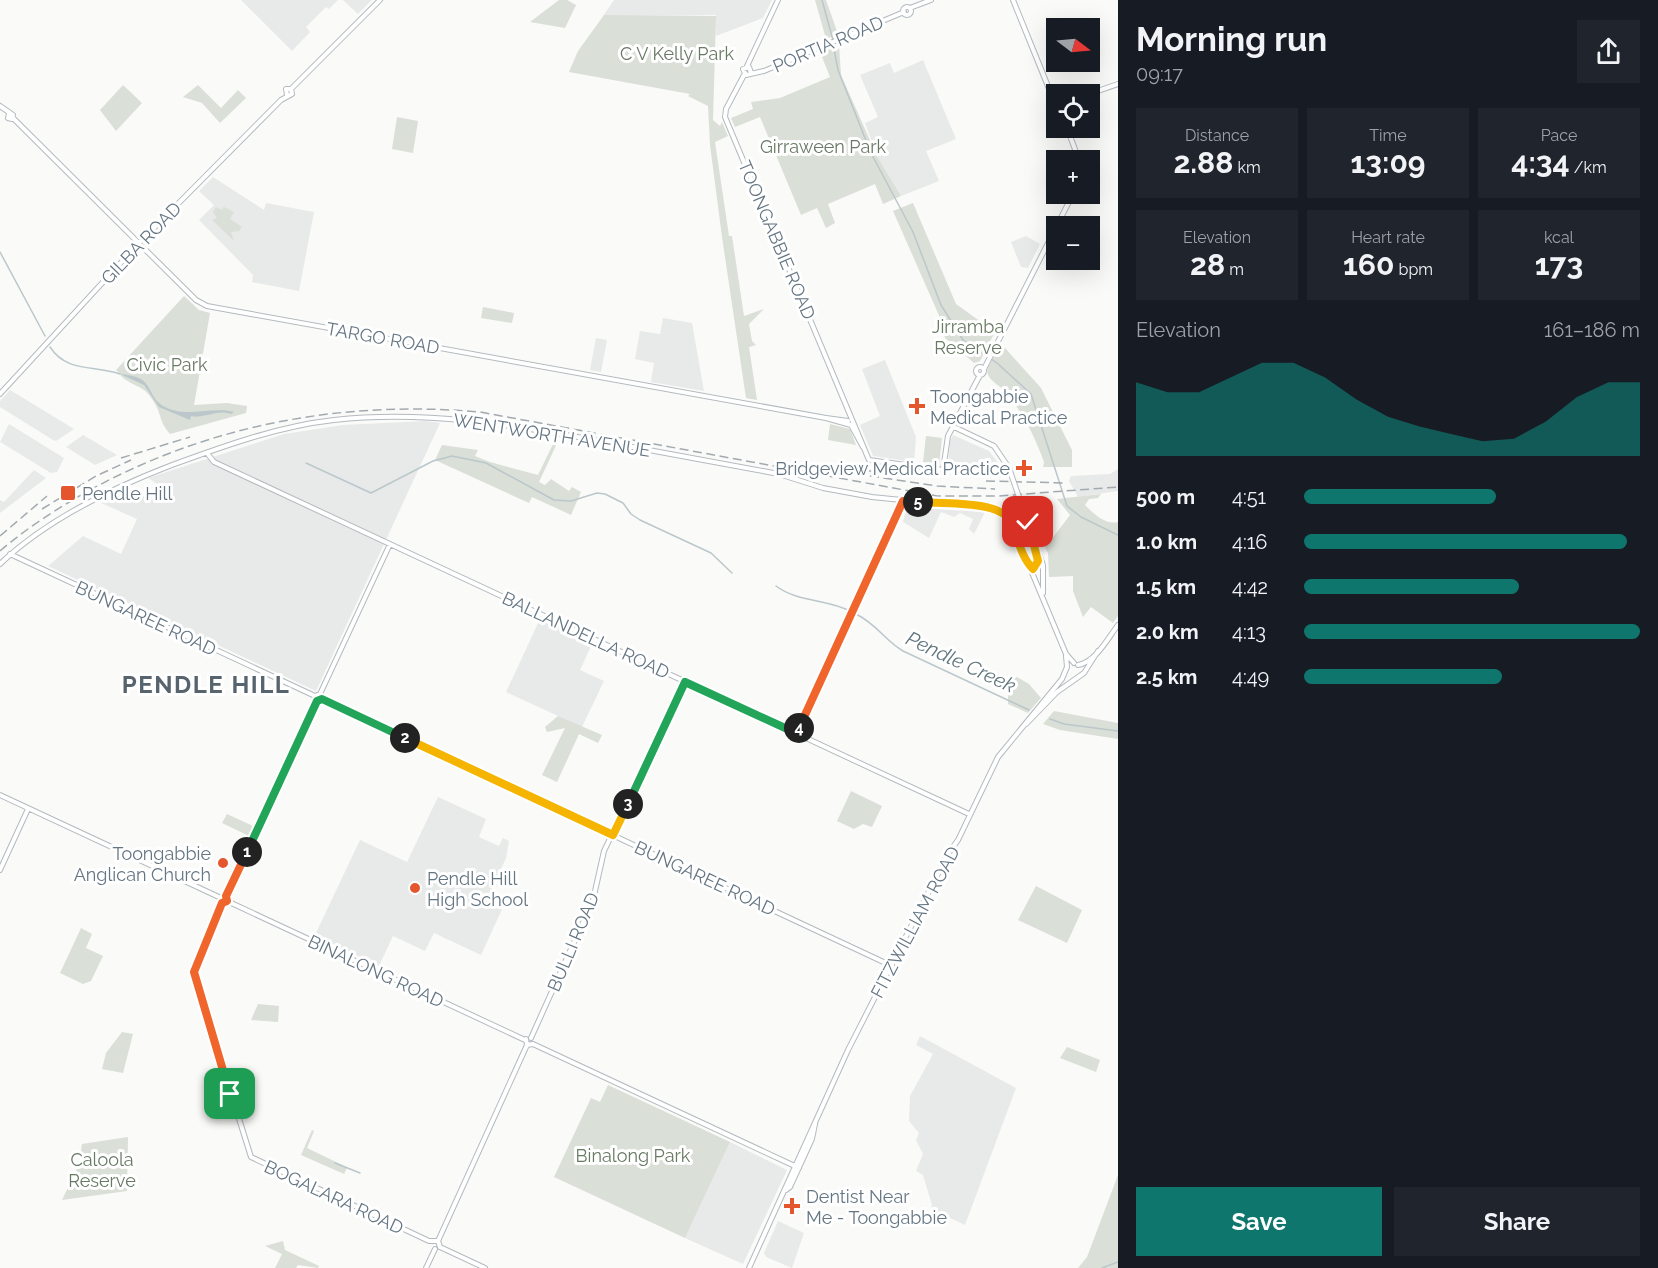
<!DOCTYPE html>
<meta charset="utf-8">
<style>
body{margin:0;font-family:Raleway,sans-serif;background:#20242c;color:#f1f3f6;height:100vh;display:flex;flex-direction:column;font-size:22px;white-space:nowrap}
*{box-sizing:border-box;margin:0}
p{font-size:20px;color:#9ea1a6}
.icon{flex:none;width:33px;height:33px;fill:none;stroke:currentColor;stroke-width:2;stroke-linecap:round;stroke-linejoin:round}
.map{position:relative;flex:1;overflow:hidden}
.details{display:flex;flex-direction:column;background:#171b24;width:540px}
.details>*{flex:none}
.needle{width:39px;rotate:106deg}
.tools{position:absolute;left:1046px;top:18px;display:grid;gap:12px}
.tools a{display:grid;place-items:center;width:54px;height:54px;border-radius:0px;background:#171b24;box-shadow:0 6px 24px #0002;font-size:30px}
.pin{position:absolute;display:grid;place-items:center;width:51px;height:51px;color:#fff;margin:-26px;border-radius:12px;box-shadow:0 3px 9px #0006}
.km{position:absolute;width:30px;height:30px;margin:-15px;border-radius:50%;background:#222;color:#fff;font-size:16px;line-height:30px;text-align:center}
.round{display:grid;place-items:center;flex:none;width:63px;height:63px;border-radius:0px;background:#20242c}
.overview{display:flex;align-items:center;justify-content:space-between;height:102px;padding:0 18px}
h1{font-size:33px;font-weight:700;line-height:45px}
.metrics{display:grid;grid-template-columns:repeat(3,1fr);gap:9px;height:102px;padding:6px 18px}
.metrics div{display:grid;align-content:center;border-radius:0px;background:#20242c;text-align:center}
.metrics b{font-size:30px;font-weight:700}
.metrics small{font-size:16px;font-weight:400}
.metrics p{font-size:16px}
.chart{height:168px;padding:12px 18px}
.chart p{display:flex;justify-content:space-between}
.chart svg{width:100%;height:108px;margin-top:6px;fill:#0f766e;opacity:.7}
.primary-button{display:flex;gap:12px;margin-top:auto;padding:12px 18px}
.primary-button a{flex:1;height:69px;border-radius:0px;background:#0f766e;color:#fff;font-size:24px;font-weight:700;line-height:69px;text-align:center}
.primary-button a+a{background:#20242c;color:#f1f3f6}
ul{padding:0 18px;list-style:none;font-size:20px}
li{display:grid;grid-template-columns:96px 72px 1fr;align-items:center;height:45px}
li i{height:15px;border-radius:8px;background:#0f766e}
main{display:flex;flex:1;min-height:0}
.map>svg:first-child{display:block}
.built{fill:#e8e9e9}
.green{fill:#dadfd7}
.water{fill:#bbc7cb}
.lines{fill:none;stroke-linecap:round;stroke-linejoin:round}
.stream{stroke:#bbc7cb;stroke-width:1.5}
.secondary-casing{stroke:#b3babf;stroke-width:6}
.secondary{stroke:#fff;stroke-width:4}
.rail{stroke:#a2aab0;stroke-width:1.5;stroke-dasharray:9 4.5;stroke-linecap:butt}
.secondary-bridge-casing{stroke:#b3babf;stroke-width:6;stroke-linecap:butt}
.secondary-bridge{stroke:#fff;stroke-width:4}
.split-1-casing{stroke:#fff;stroke-width:12}
.split-2-casing{stroke:#fff;stroke-width:12}
.split-3-casing{stroke:#fff;stroke-width:12}
.split-4-casing{stroke:#fff;stroke-width:12}
.split-5-casing{stroke:#fff;stroke-width:12}
.split-6-casing{stroke:#fff;stroke-width:12}
.split-1{stroke:#f0652b;stroke-width:8}
.split-2{stroke:#22a559;stroke-width:8}
.split-3{stroke:#f5b400;stroke-width:8}
.split-4{stroke:#22a559;stroke-width:8}
.split-5{stroke:#f0652b;stroke-width:8}
.split-6{stroke:#f5b400;stroke-width:8}
.poi-dot{fill:#e4572e;stroke:#fff;stroke-width:2}
.labels{text-anchor:middle;dominant-baseline:central;stroke-width:6;stroke-linejoin:round;paint-order:stroke}
.street-label{font-size:18px;fill:#657683;stroke:#fff}
.park-label{font-size:18px;fill:#687a64;stroke:#fff}
.poi-label{font-size:18px;fill:#657683;stroke:#fff;text-anchor:start}
.water-label{font-size:20px;font-style:italic;fill:#60757c;stroke:#fff}
.district-label{font-size:24px;font-weight:bold;letter-spacing:1.5px;fill:#57646e;stroke:#fff}
</style>
<main>
<div class="map">
<svg width="1118" height="1268" viewBox="0 0 1118 1268">
<rect width="100%" height="100%" fill="#fafaf8"/>
<path class="built" d="M241,0h97l-9,9 -3,-2 -20,20 4,5 -18,19z
M343,0h29l-14,14z
M614,0h158l-9,18 -47,18v-21l-113,1z
M923,60l33,79 -30,12 13,30 -38,15 -24,-40 -12,-33 13,-6 -18,-42 30,-12 4,10z
M213,177l51,33 2,-7 48,9 -15,79 -47,-9 1,-7 -54,-55 15,-15 -15,-14z
M1026,236l14,8 -12,24 -7,-1 -10,-25z
M663,318l29,5 12,68 -53,-9 3,-19 -19,-4 5,-28 20,3z
M596,338l11,2 -6,32 -11,-2z
M885,360l31,77 -2,25 -41,-6 -13,-31 20,-9 -18,-47z
M10,390l64,39 -18,12 -3,-1 -53,-33v-6z
M426,421l14,2 -124,268 -268,-125 35,-30 38,18 16,-35 -38,-17 27,-14 26,12 7,-15 -11,-7 136,-44 59,-9z
M9,424l55,34 -7,14 -6,1 -51,-31z
M83,435l34,20 -22,10 -29,-18z
M953,435l36,16 13,17 -54,-2 2,-25z
M1118,469v22l-40,6 -9,-16 2,-5 39,-2z
M34,470l12,8 -46,35v-13l4,2z
M911,507l38,3 36,2 -11,22 -5,-5 4,-10 -13,-6 -6,4 -13,-5 -12,26 -26,-16 3,-12z
M540,619l52,25 -12,26 24,11 -22,46 -76,-35z
M438,797l48,22 -7,18 20,9 4,-8 6,3 -3,17 -19,41 16,8 -22,48 -47,-22 -9,18 -32,-15 -14,30 -64,-31 45,-95 47,22z
M920,1036l96,52 -51,137 -34,-16 1,-4 -9,-30 -7,-4 7,-17 -7,-14 3,-7 -10,-12 1,-25 23,-42 -17,-9z
M730,1142l57,28 -44,94 -58,-26z
M778,1221l26,12 -12,35 -26,-11 -2,-4z"/>
<path class="green" d="M559,0h8l9,5 -11,23 -35,-6z
M815,0h11l12,34 -12,5z
M604,15l112,1 -3,104 7,6 2,-4 6,14 -13,6 14,94h3l12,80 20,-7 -15,15 3,17 4,4 -7,2 8,53 -11,-2 -24,-161 -12,-92 -2,-39 -20,-10 2,-2 -121,-22 9,-21z
M839,45l2,30 36,81 24,40 -18,8 -8,-20 -47,20 7,19 -9,5 -9,-20 -16,7 -41,-98 -25,10 -4,-9 22,-9 -2,-7 29,-4 50,-21 -10,-25z
M123,85l19,18 -26,28 -16,-21z
M198,85l23,23 17,-18 8,8 -26,25 -18,-20 -19,-6z
M397,117l21,4 -5,32 -21,-4z
M913,203l43,101 39,28 -15,29 -6,2 -29,-25 -4,-18 -48,-109z
M216,207l6,3 2,-3 10,5 -4,7 12,8 -3,4 -8,1 3,9 -22,-21 5,-2 -4,-6z
M184,296l15,14 11,3 -16,92 33,-2 20,3 -1,7 -76,21c-11,-13 -8,-18 -15,-30 -10,-18 -15,-15 -29,-24 -4,-2 -6,-7 -10,-10z
M483,307l31,6 -2,10 -31,-5z
M999,345l6,3 36,40 31,62v17h-29l1,-5c-9,-25 -20,-47 -36,-67 -9,-12 -20,-13 -21,-25z
M830,424l20,5 6,16 -28,-5z
M926,436l16,2 -3,27 -16,-3z
M556,438l3,1 -20,43 6,3 6,-6 18,12 3,-4 9,5 -10,23 -39,-18 -3,6 -94,-43 7,-15 36,5 -3,6 15,6 48,13z
M1101,494l-3,4 -9,1 -4,6c9,9 20,20 33,17v94l-5,7 -22,-16 -8,10 -10,-26v-15l-24,1 -1,-24 -3,-5 25,-33 -13,-16z
M1017,677l12,7 12,14 -13,15 -20,-9v-24z
M1054,711l64,12v16l-58,-9 -17,-6z
M558,716l44,19 -4,8 -19,-9 -22,48 -15,-7 23,-47 -18,4 -2,-5z
M851,791l31,15 -10,21 -9,-3 -9,5 -17,-8z
M227,814l26,12 -4,10 -27,-13z
M1036,886l46,24 -15,33 -49,-23z
M81,928l11,6 -6,14 17,8 -12,25 -8,3 -23,-11z
M258,1004l21,2 -1,16 -27,-2z
M122,1032l11,2 -10,39 -21,-4 4,-16z
M1067,1047l33,13 -4,12 -36,-14z
M608,1085l122,57 -45,96 -131,-61 37,-79 9,4z
M312,1130l2,1 -7,17 52,25 -12,-5 -3,6 -43,-19z
M128,1137l-1,54 -65,9 17,-36 3,-20z
M1118,1175v93h-40l9,-11z
M283,1241l2,9 34,16 -1,2 -20,-3 -2,3h-21l7,-14 -17,-8z"/>
<path class="water" d="M120,374c37,3 24,20 43,32 23,13 47,0 71,6l-3,2c-13,-5 -27,5 -40,2l-1,4 -31,-13 -15,-22z"/>
<g class="lines">
<path class="stream" d="M822,0l11,40
M833,44l5,26 33,83 42,79 28,73 22,35 34,23 34,31 36,112 14,11 37,18
M0,252l45,84
M50,347c17,26 44,18 70,27
M306,463l65,30 62,-32 19,-5 34,7 68,37 17,1 26,-8 8,1 18,9 8,11 9,6 71,33 21,20
M776,586c21,16 51,13 74,25
M856,614c22,11 28,26 47,37l126,59
M1050,719l14,5 54,7
M335,1163l25,10
M1102,1268l16,-6"/>
<g class="secondary-casing">
<path id="secondary" d="M1013,0l43,106
M903 11a4 4 0 1 1 8 0a4 4 0 1 1-8 0Z
M910,8l21,-8
M747,66l31,-66
M751,73l-2,-6 -6,2 3,6 18,-4 140,-59
M744,75l-18,34 -1,8 144,343 74,10 5,-34 32,-61
M291,89l89,-89
M1089,94l29,-10
M287,95l-1,-6h5
M0,106l13,9 -1,4 -4,-1 1,-4
M13,118l183,182 11,6 619,112 25,7 12,22
M1067,128l12,32
M976 371a4 4 0 1 1 8 0a4 4 0 1 1-8 0Z
M984,369l89,-175
M0,394l139,-151 142,-143 11,-6 -1,-5
M826,418l22,3
M952,426l42,20 15,22
M207,453l7,9 755,352
M1021,503l22,62v28
M10,554l305,142 5,-2 2,5 570,267
M0,564c47,-45 112,-76 172,-99 52,-19 107,-39 162,-45 91,-10 178,5 266,21 60,11 120,22 179,33l44,14 49,9 127,13 11,10 56,134 8,9
M1036,567l1,-13
M1078,665c18,-3 30,-27 40,-40
M320,694l70,-150
M317,701l-91,195 1,5 -5,2 -27,61 -1,11 57,182 178,84h9l2,6
M1026,724l31,-32 27,-19 14,-22
M797,733l106,-232
M0,795l221,103
M0,870l28,-61
M227,901l298,139
M531,1038l62,-138 11,-49 81,-169
M526,1039l1,6 6,-1 266,124
M786,1190l4,-3 22,-48 3,-15
M438,1241l89,-196
M440,1247l45,21
M426,1268l9,-19
M749,1268l99,-218 100,-196 10,-14 40,-83 64,-78 5,-12 -1,-11"/>
</g>
<use href="#secondary" class="secondary"/>
<path class="rail" d="M121,458l69,-21
M828,466l51,6
M870,476l67,10 58,3
M986,481l81,2
M42,509l54,-33 35,-16
M0,536l47,-40
M0,551c28,-24 58,-43 90,-61 121,-66 254,-90 390,-78l457,84h61l120,-9"/>
<g class="secondary-bridge-casing">
<path id="secondary-bridge" d="M1009,468l12,35"/>
</g>
<use href="#secondary-bridge" class="secondary-bridge"/>
</g>
<g class="lines">
<g class="split-1-casing">
<path id="split-1" d="M230,1094l-36,-122 28,-69 5,-2 -1,-5 21,-44"/>
</g>
<g class="split-2-casing">
<path id="split-2" d="M247,852l70,-151 5,-2 83,39"/>
</g>
<g class="split-3-casing">
<path id="split-3" d="M405,738l208,97 15,-31"/>
</g>
<g class="split-4-casing">
<path id="split-4" d="M628,804l57,-122 111,51 3,-5"/>
</g>
<g class="split-5-casing">
<path id="split-5" d="M799,728l104,-227 15,1"/>
</g>
<g class="split-6-casing">
<path id="split-6" d="M918,502c23,2 83,-2 93,20 7,16 10,35 22,47l5,-8 -10,-39"/>
</g>
<use href="#split-1" class="split-1"/>
<use href="#split-2" class="split-2"/>
<use href="#split-3" class="split-3"/>
<use href="#split-4" class="split-4"/>
<use href="#split-5" class="split-5"/>
<use href="#split-6" class="split-6"/>
</g>
<g class="poi-dot">
<path d="M914 397h6v6h6v6h-6v6h-6v-6h-6v-6h6z"/>
<path d="M1021 459h6v6h6v6h-6v6h-6v-6h-6v-6h6z"/>
<rect x="60" y="485" width="16" height="16" rx="3"/>
<circle cx="223" cy="863" r="6"/>
<circle cx="415" cy="888" r="6"/>
<path d="M789 1197h6v6h6v6h-6v6h-6v-6h-6v-6h6z"/>
</g>
<g class="labels">
<g class="street-label">
<text transform="translate(828 44) rotate(-23)">PORTIA ROAD</text>
<text transform="translate(777 240) rotate(67)">TOONGABBIE ROAD</text>
<text transform="translate(141 243) rotate(-46)">GILBA ROAD</text>
<text transform="translate(383 338) rotate(10)">TARGO ROAD</text>
<text transform="translate(552 435) rotate(9)">WENTWORTH AVENUE</text>
<text transform="translate(146 618) rotate(25)">BUNGAREE ROAD</text>
<text transform="translate(586 635) rotate(25)">BALLANDELLA ROAD</text>
<text transform="translate(705 878) rotate(25)">BUNGAREE ROAD</text>
<text transform="translate(915 922) rotate(-62)">FITZWILLIAM ROAD</text>
<text transform="translate(573 942) rotate(-67)">BULLI ROAD</text>
<text transform="translate(376 971) rotate(25)">BINALONG ROAD</text>
<text transform="translate(334 1197) rotate(25)">BOGALARA ROAD</text>
</g>
<g class="park-label">
<text x="677" y="53">C V Kelly Park</text>
<text x="823" y="146">Girraween Park</text>
<text x="968" y="326">Jirramba<tspan x="968" dy="21">Reserve</tspan></text>
<text x="167" y="364">Civic Park</text>
<text x="633" y="1155">Binalong Park</text>
<text x="102" y="1159">Caloola<tspan x="102" dy="21">Reserve</tspan></text>
</g>
<g class="poi-label">
<text x="930" y="396">Toongabbie<tspan x="930" dy="21">Medical Practice</tspan></text>
<text x="1010" y="468" text-anchor="end">Bridgeview Medical Practice</text>
<text x="82" y="493">Pendle Hill</text>
<text x="211" y="853" text-anchor="end">Toongabbie<tspan x="211" dy="21">Anglican Church</tspan></text>
<text x="427" y="878">Pendle Hill<tspan x="427" dy="21">High School</tspan></text>
<text x="806" y="1196">Dentist Near<tspan x="806" dy="21">Me - Toongabbie</tspan></text>
</g>
<g class="water-label">
<text transform="translate(961 662) rotate(25)">Pendle Creek</text>
</g>
<g class="district-label">
<text x="206" y="684">PENDLE HILL</text>
</g>
</g>
</svg>
<div class="tools">
<a><svg class="needle" viewBox="-14 -14 28 28"><path d="M0-13l5 13h-10z" fill="#e53935"/><path d="M0 13l5-13h-10z" fill="#9ea1a6"/></svg></a>
<a><svg class="icon" aria-label="locate" viewBox="0 0 24 24"><circle cx="12" cy="12" r="6"/><path d="M12 2v4M12 18v4M2 12h4M18 12h4"/></svg></a>
<a>+</a>
<a>−</a>
</div>
<div class="pin" style="left:230px;top:1094px;background:#1e9e55"><svg class="icon" aria-label="arrive" viewBox="0 0 24 24"><path d="M6 21V4h12l-3 4 3 4H6"/></svg></div>
<div class="pin" style="left:1028px;top:522px;background:#d93025"><svg class="icon" aria-label="check" viewBox="0 0 24 24"><path d="M5 12l5 5 9-10"/></svg></div>
<b class="km" style="left:247px;top:852px">1</b>
<b class="km" style="left:405px;top:738px">2</b>
<b class="km" style="left:628px;top:804px">3</b>
<b class="km" style="left:799px;top:728px">4</b>
<b class="km" style="left:918px;top:502px">5</b>
</div>
<section class="details">
<div class="overview"><div><h1>Morning run</h1><p>09:17</p></div><a class="round"><svg class="icon" aria-label="share" viewBox="0 0 24 24"><path d="M12 15V3M7 8l5-5 5 5M5 13v7h14v-7"/></svg></a></div>
<div class="metrics">
<div><p>Distance</p><b>2.88<small> km</small></b></div>
<div><p>Time</p><b>13:09</b></div>
<div><p>Pace</p><b>4:34<small> /km</small></b></div>
</div>
<div class="metrics">
<div><p>Elevation</p><b>28<small> m</small></b></div>
<div><p>Heart rate</p><b>160<small> bpm</small></b></div>
<div><p>kcal</p><b>173</b></div>
</div>
<div class="chart"><p><span>Elevation</span>161–186 m</p>
<svg viewBox="0 0 160 44" preserveAspectRatio="none"><path d="M0 44V14L10 18L20 18L30 12L40 6L50 6L60 12L70 21L80 28L90 32L100 35L110 38L120 37L130 30L140 20L150 14L160 14V44z"/></svg>
</div>
<ul>
<li><b>500 m</b>4:51<i style="width:57%"></i></li>
<li><b>1.0 km</b>4:16<i style="width:96%"></i></li>
<li><b>1.5 km</b>4:42<i style="width:64%"></i></li>
<li><b>2.0 km</b>4:13<i style="width:100%"></i></li>
<li><b>2.5 km</b>4:49<i style="width:59%"></i></li>
</ul>
<div class="primary-button"><a>Save</a><a>Share</a></div>
</section>
</main>
